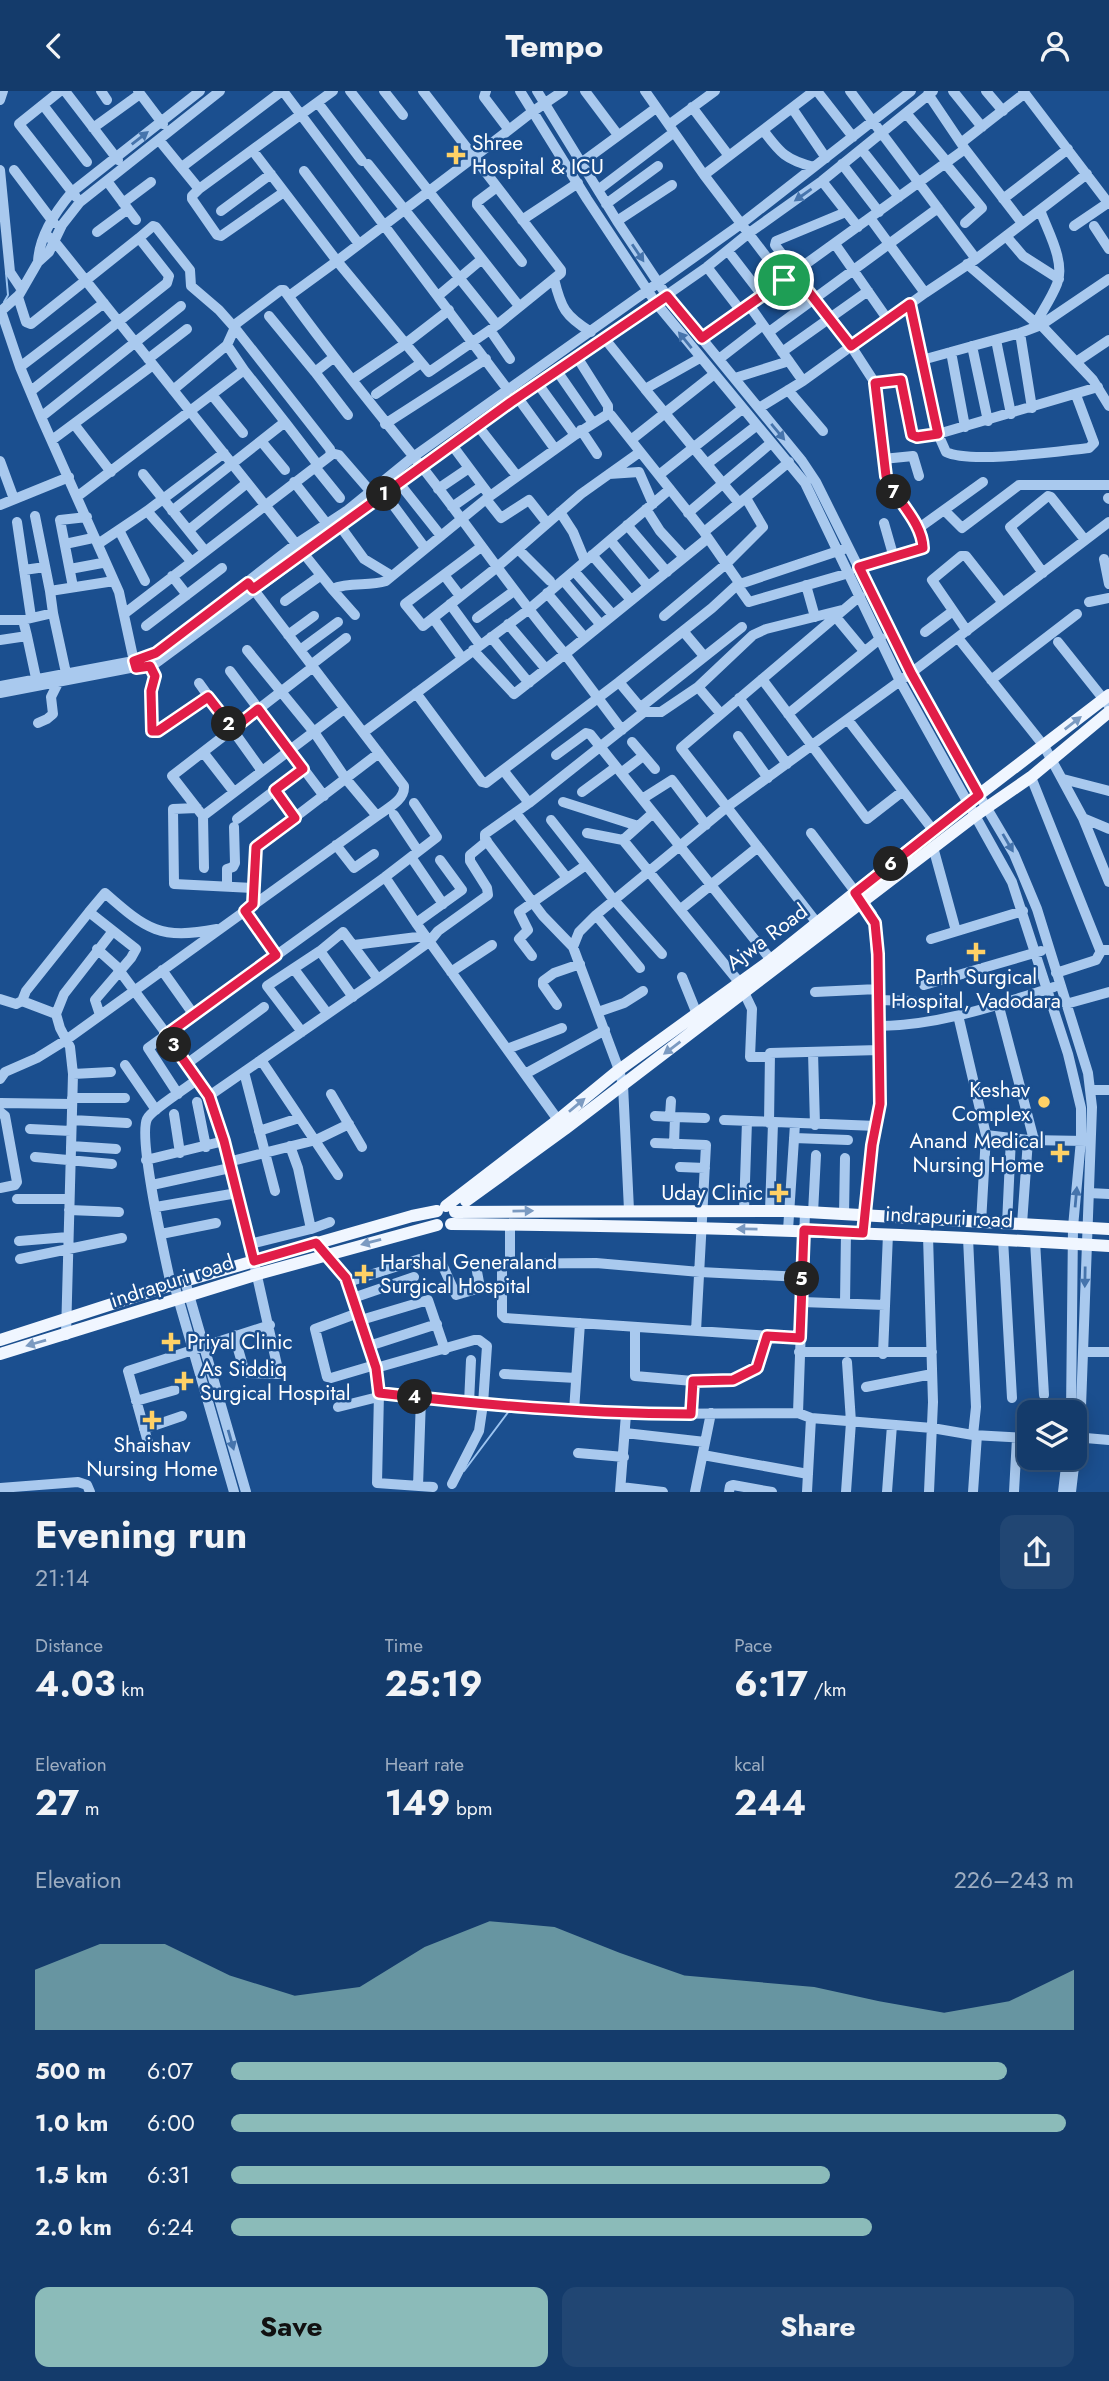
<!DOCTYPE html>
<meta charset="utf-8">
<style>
body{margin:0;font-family:Jost,sans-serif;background:#214673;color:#f1f3f6;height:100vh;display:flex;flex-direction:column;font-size:26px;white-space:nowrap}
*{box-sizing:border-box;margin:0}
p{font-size:23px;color:#9dadc1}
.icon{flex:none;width:38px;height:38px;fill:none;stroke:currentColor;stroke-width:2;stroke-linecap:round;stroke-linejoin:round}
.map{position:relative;height:1401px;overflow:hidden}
.details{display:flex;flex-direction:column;background:#143b6b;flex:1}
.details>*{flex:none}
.tools{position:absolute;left:1017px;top:1309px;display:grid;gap:14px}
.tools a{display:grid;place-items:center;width:70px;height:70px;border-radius:14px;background:#143b6b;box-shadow:0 4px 18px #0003,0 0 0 2px #33557e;font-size:35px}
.pin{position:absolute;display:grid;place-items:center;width:60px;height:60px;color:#fff;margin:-30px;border:4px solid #fff;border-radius:50%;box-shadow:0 2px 7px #0007}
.km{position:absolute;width:35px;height:35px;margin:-18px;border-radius:50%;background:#222;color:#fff;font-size:19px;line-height:35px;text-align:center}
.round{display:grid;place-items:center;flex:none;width:74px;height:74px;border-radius:14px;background:#214673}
.summary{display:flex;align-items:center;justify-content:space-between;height:119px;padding:0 35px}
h1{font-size:38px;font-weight:700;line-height:52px}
.figures{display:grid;grid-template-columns:repeat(3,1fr);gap:10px;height:119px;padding:7px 35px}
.figures div{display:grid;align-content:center}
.figures b{font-size:35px;font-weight:700}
.figures small{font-size:19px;font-weight:400}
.figures p{font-size:19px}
.chart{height:196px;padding:14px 35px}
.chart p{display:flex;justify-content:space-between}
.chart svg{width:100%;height:126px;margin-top:7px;fill:#8bbbb9;opacity:.7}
.primary-button{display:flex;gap:14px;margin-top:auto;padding:14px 35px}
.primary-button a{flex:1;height:80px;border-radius:14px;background:#8bbbb9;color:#111;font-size:28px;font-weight:700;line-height:80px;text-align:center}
.primary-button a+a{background:#214673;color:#f1f3f6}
ul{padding:0 35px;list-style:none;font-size:23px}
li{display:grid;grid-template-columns:112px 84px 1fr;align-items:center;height:52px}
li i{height:18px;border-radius:9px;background:#8bbbb9}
header{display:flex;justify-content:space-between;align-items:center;height:91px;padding:0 35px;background:#143b6b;font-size:32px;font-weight:700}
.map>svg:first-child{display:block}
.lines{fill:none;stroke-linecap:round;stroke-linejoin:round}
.stream{stroke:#9cc4f0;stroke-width:2}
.minor{stroke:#a9c9ee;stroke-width:10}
.major{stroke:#f0f6ff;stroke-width:12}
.oneway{fill:#4674ac}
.oneway2{fill:#7b9ac1}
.route-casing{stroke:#fff;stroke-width:14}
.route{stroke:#e11d48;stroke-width:9}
.poi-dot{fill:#ffd166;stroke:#1b4f8f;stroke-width:2.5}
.labels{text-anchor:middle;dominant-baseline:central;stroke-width:5;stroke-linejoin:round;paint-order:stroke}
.poi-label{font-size:21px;fill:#fff;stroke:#1b4f8f;text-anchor:start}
.street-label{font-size:21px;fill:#fff;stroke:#1b4f8f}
</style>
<header><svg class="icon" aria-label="back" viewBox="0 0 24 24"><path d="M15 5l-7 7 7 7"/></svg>Tempo<svg class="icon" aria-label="person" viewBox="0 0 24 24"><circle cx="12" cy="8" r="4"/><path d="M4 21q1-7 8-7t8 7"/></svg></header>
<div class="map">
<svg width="1109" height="1401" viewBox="0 0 1109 1401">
<rect width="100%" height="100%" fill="#1b4f8f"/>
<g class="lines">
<path class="stream" d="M4,211l4,-7 -2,-22
M464,1380l45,-60"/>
<path class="minor" d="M60,0l-41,33 57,73
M65,0l53,69
M101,0l6,9
M138,0l25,33
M283,0l225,299
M350,0l169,215
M384,0l19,24
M423,0l51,66 -137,104 92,111 68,-47 64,-52v-3l-87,-113 58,-45 31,-21
M486,0l-2,6 25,33
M520,0l67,108 69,104 149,180 95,198 112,201 56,172 13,54v32l-8,87 -2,185
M537,0l80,130 50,75 135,165 14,21 95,191 42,78 61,103 23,55 51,164 4,34 -11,300 -10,85
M585,0l33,44
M645,0l59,84 80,105
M817,0l36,46
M850,0l126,168
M953,0l29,36
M986,0l17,20
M1023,0l86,113
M928,3l37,55
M0,9l3,-9
M318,12l44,58
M43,14l44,57
M692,16l37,49
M792,17l34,50
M906,22l41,49
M670,33l45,-33
M93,37l47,-34
M763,39c17,23 23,30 51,37
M159,49l40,49 134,-98
M961,52l64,-50
M862,59l37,47
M253,60l84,110 -48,35
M581,72l75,-55
M945,72l37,45 -17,15
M368,73l129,161
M842,73l37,48
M182,76l100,-76
M0,79l10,102 12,18
M14,79l40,53
M304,80l55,73
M704,84l110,-84
M107,90l29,39
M822,90l36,46
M497,96l-20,15v3l45,57
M199,98l-7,7v3l25,36 4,1 63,-44
M598,99l75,-57
M1003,108l65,-50
M123,112l28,-21
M606,113l52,-38
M221,120l50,-37
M846,121l-70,29 -1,4 76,101 24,37 11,93c10,25 30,43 38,69l-3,5 -62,17
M870,127l55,75
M522,129l56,-37
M617,130l55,-36
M1074,135l34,-23
M1094,135l15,23
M97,141l31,-23
M45,143l10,8 277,347c19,-8 36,-2 54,-8l100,-82 89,-64 33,-21 3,1 93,117
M1006,145l17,20 36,23
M139,147l14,-12 3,1 34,43 1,16 28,24 16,18 95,121 1,6 -13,10
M835,153l53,76
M728,160l34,44
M38,171c1,-26 17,-50 34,-70l128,-101
M967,173l69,59 5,2 52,55 16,26
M707,176l34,44
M554,188c7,29 11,37 37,53
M438,205l44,-37
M18,206l8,25 5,2 108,-86 30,38 -2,7 -136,108
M910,213l28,130 160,-47
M1,220l19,56 21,50 78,175 16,74
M0,221l19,-17 19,-33 11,-10 13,-27 18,-23 140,-111
M269,225l46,56 18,-14
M1036,232c7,-13 16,-26 21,-39 9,-22 -10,-54 -17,-74
M490,239l20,29
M769,241l169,-124
M1020,242l12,75
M702,247l47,-33
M605,248l40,50 55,-31
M996,249l15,74
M227,254l17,25
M972,255l16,75
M782,261l86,-61
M951,261l14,75
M577,266l31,49v8
M148,268l39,-30
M719,268l44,-34
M922,269l98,-27 21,-8 68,-46
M1076,271l33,-22
M20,276l84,-64
M557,280l36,52
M315,281l33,43
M735,287l54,-17
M352,289l53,-36 44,-34
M803,290l-54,-76 216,-156 57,74
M875,292l26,-3 11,55 5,2 21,-3 8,18c24,12 114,-1 143,-4l5,-5 -18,-48
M538,293l37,51
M645,298l94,114
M173,299l54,-45 10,-22 44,-33h3c44,61 91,119 138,177 49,62 92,127 143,187l143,-116 32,46
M788,299l35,41
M376,303l45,-31
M212,304l31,38
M518,307l37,51
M759,317l44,-27 122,-88 51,-34 111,-85
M41,326l140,-111
M74,333l37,48
M385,333l101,-65
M478,335l39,50
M581,339l16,24
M52,349l101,-75
M631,349l82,-65
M261,350l24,29
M452,354l38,51
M331,362l8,2 32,37
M883,368l30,-3 6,20
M0,370l14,38
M707,373l49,-38
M315,376l25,31
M143,383l62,77
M609,383l30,-2 14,32
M659,384l83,-66
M294,391l33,42
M399,392l42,53
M438,398l31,-21
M385,403l40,54
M78,405l166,-126 41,52 -113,89
M1108,407l1,1
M486,408l15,19 28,-18 18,23
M0,414l69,-28
M452,416l30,-21
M646,418l14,22 24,26
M944,419l18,18 57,-43h90
M147,420l44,50
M560,421l13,20 12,29
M688,422l83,-70
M35,425l15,75 64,-10
M17,431l14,95
M884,432l10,35
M627,434l40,47
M340,435l24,33 28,17
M919,437l64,-46
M119,439l26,51
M189,439l58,-47
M706,444l-2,-3 85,-70
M610,449l38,46
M65,453l28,-6
M98,453l49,-33 77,-58
M481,456l-76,57 18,22 73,-58 85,-74 59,-42
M518,458l32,32
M844,458l-107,36 12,17 100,-29
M592,464l39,45
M1104,468l5,25
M70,478l32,-6
M24,479l21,-3
M574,480l39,44
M1043,482l-33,-46 38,-31 3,1 34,43
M444,484l16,21
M172,485l15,19
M563,489l38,45
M806,494l9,32
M73,496l-13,-67 27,-3
M332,498l23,26
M547,502l38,45
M285,510l35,-25
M1089,511l20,-4
M450,513l30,41
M53,522l13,60
M124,523l194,-149 -33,-43
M664,525l62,-52 37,-37 -17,-29
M835,525l29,35
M433,527l29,40
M477,527l37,-27
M0,529h23l30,-7 -3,-22
M508,533l38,45
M146,535l76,-58
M683,540l21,25
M967,540l-35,-51 29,-24h5l37,47
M925,541l28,-21
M288,544l26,-19
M27,545l9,42
M491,546l38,46
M958,547l86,108 39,72 26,64
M0,549l27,-4 -4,-16
M1058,551l51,64
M247,559l67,82 32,47 31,37
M300,559l38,-28
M473,559l41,44 51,-40 57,76
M311,574l35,-27
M150,575l5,12 -4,13 1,40h6l50,-34
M230,580l94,125
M762,588l105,140 36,-28
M991,589l86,-66
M199,592l63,88
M0,595l139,-26 17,-7 140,-109 52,-34 65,-53 328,-233 170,-133
M698,596l23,27
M0,602l156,-30 296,-218 255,-178 42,-34 73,-52 111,-90
M416,602l66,89 4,1 133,-101
M739,607l48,66
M641,616l101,-80
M644,621l-25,-30 93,-74 25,-23
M788,623l93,-76
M848,629l85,110
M38,632l9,-4 6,-5 -2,-17 8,-16
M364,641l164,-122 142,-121
M738,645l30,42
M632,651l23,27
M203,661l31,40
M556,664l30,-22 4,1 181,226
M503,679l26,33
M621,682l22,-17
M1031,686l69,173h9
M1063,688l46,12
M275,699l20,28
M582,701l34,-25
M642,708l30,-19 34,45
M563,711l75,24
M197,717l-24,1 1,75 79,4
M516,722l51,65
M394,724l24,36
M203,725l141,-107
M1083,727l26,11
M237,728l66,-50
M551,729l63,80 48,54
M587,742l36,7 116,142 13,27 -2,48h19
M811,742l61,81 3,9 5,181 -8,41 -9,88
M623,749l30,-27
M336,754l18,23 20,-14
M933,756l23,84
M411,766l32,47
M204,777l-1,-52 -31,-40 141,-109
M385,786l31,46 142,197
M227,795v-17l6,-2 2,-4 -1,-36
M253,813l3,-57 123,-94
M681,818l77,-62
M245,820l31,44
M89,821l16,-19c42,37 55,47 112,36
M596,824l44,53
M416,832l46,-33 -22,-30
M817,832l-136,-175 179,-152
M931,848l92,-28
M354,854l71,-9
M573,856l-30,-31 -58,-77v-5l44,-31 115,-91h17l37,-25 55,-52 13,-6 76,-19
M97,858l19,17 72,97 21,33 9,24 26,98 35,156 -34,-1 -11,-38
M320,860l33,46
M532,865l-13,-17 9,-9 -9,-18 67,-47
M294,878l33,44
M162,879l32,45
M451,881l41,-27
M1056,882l40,-13 5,-9
M682,886l17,42
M924,894l117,-34
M815,901l63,-3
M0,908l16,5 6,-3
M878,909l35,1
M998,912l36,137
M1066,913l43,-12
M557,914l-14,-20v-4l11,-8 26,-9
M598,921l26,-9 19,-12
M56,923l8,-20 49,-63
M958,924l28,120 42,5 58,1
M878,935c60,0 119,-21 176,-39
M302,941l-35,-46 53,-35 23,-19 35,47
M507,958l55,-21
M813,961l2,73
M261,969l77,115
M188,972l76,-56
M125,974l31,45
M244,981l31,119
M73,983l38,-2
M525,983l80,-44
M0,988l5,-7 32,-14 29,-18 311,-224c11,-8 28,-16 27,-30l-153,-200
M1091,999h18
M178,1003l-30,-46 237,-171 52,-40 -23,-34
M331,1003l31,53
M209,1005l169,-117 51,-37 9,-11 50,-36 -1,-7 -17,-27v-6l17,-14
M72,1007h53
M197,1011l9,45
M0,1012l72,1
M0,1021l5,4 12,66 -2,3 -15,3
M174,1023l6,39
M655,1025l20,1 -1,27
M670,1025l1,-15
M675,1026l30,1
M72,1029l55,3
M724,1029l153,6
M769,1032l1,-70 109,-3
M30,1038l41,2
M259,1040l40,-13
M794,1047l54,2
M655,1052l51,2 -10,186
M71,1055l45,3
M290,1055l8,22 13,61
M35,1066l77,7
M146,1069l78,-19
M228,1071l88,-22 33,-16
M680,1076l25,1
M152,1094l78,-17
M1089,1102l20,1
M17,1108h52
M156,1116l81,-14
M69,1119l50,2
M629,1119l-6,-125 -4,-15 -46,-123 6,-15 17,-17 131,-108 184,-134 198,-151
M744,1120l3,-90
M770,1120l3,-88
M813,1122l3,-58
M844,1124l1,-57
M981,1132l5,-88
M510,1133v40
M1007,1133l4,-86
M1022,1133l6,-84
M788,1139l7,-106
M161,1143l55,-11
M928,1145l5,166 -4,90
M968,1147l8,169 -3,28
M1003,1148l9,159
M19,1150l49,-4
M1035,1150l9,154
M316,1152l30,35 30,90 3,25 133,15 114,6 172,-1 13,5 121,10 41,7 56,3
M250,1153l61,-15 19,-7
M20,1168l102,-21
M441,1171l15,33 24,-7 -4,-22 3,-2 117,-1 104,9 102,5
M502,1172v52l3,3 295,20
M185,1190l61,211
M348,1191l72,-23
M174,1193l60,208
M171,1194c-6,-28 -33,-146 -24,-166 3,-8 42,-33 51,-40
M353,1207l61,-21
M802,1211l83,3
M845,1212l1,-71
M358,1222l-43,16 12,48 4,1 44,-13
M361,1229l67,-20 17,50
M635,1236v49l58,5 40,-1 24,-12 10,-32
M66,1244l7,-261 -3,-27 -10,-19 -4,-14 -34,-13 4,-10 63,-79 47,37 -5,9 -36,42 5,15
M369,1255l68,-22
M799,1261h133
M1084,1261h25
M883,1263l5,-120
M376,1277l98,-28h5l8,6 -4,58 -4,27 -27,53
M504,1283l72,4
M866,1296l66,-13
M379,1302l-2,90 56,4
M136,1310l39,-11
M469,1312l2,-43
M338,1316l40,-10
M574,1320l6,-88
M798,1322l7,-201
M691,1323l2,-33
M144,1338l38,-13
M625,1342l80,9
M1074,1346l35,3
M149,1355l-21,-75 142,-46
M578,1362l46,4
M703,1364l105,19
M418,1395l3,-88
M621,1396l42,5
M0,1397l78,-6 9,3 3,7
M620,1401l6,-78
M695,1401l16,-79
M729,1401l1,-6 3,-1 39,7
M807,1401l4,-74
M846,1401l5,-70 -4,-60
M887,1401l5,-67
M973,1401l4,-57
M1014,1401l3,-54
M1063,1401l4,-34"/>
<path class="major" d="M466,1110l99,-72 411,-314 55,-38 78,-65
M446,1115l112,-86 61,-50 152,-110 162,-130 176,-135
M455,1121l334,-1 320,18
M451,1133c220,2 439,8 658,22
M0,1249l174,-56 238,-68 25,-5
M0,1263l258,-80 179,-49"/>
</g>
<defs><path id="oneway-solid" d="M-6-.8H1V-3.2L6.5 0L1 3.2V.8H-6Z" transform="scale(1.75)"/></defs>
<g class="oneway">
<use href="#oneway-solid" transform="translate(140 47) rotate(-38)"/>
<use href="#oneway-solid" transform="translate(803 104) rotate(145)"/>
<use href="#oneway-solid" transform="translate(638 162) rotate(56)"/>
<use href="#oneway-solid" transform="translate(685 249) rotate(-129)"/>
<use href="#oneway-solid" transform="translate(778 341) rotate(50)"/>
<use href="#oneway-solid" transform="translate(1008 752) rotate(60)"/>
<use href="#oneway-solid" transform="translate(1076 1106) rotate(-85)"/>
<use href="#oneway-solid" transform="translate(1085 1186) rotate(91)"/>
<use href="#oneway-solid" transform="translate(231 1349) rotate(74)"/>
</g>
<g class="oneway2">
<use href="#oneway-solid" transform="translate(1073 632) rotate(-38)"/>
<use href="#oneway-solid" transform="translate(672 957) rotate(143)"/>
<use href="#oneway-solid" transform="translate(577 1014) rotate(-40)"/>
<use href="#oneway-solid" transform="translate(523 1120) rotate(-1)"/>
<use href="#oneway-solid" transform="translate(747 1138) rotate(-179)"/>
<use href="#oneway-solid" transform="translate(371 1151) rotate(165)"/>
<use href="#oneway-solid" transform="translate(36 1252) rotate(164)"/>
</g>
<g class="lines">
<g class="route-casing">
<path id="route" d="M794,182l57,73 59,-42 28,130 -21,3 -5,-2 -11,-55 -26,3 11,93c10,25 36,45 37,72l-64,19 52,106 68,122 -124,98 20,30 3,31 2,150 -8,41 -9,88 -59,-3 -4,108 -33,-2 -10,32 -24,12 -40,1 -2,33c-105,0 -208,-9 -312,-21l-3,-25 -30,-90 -30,-35 -62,18 -30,-120 -15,-45 -43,-61 110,-80 -31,-44 8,-7 3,-57 39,-29 -20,-28 28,-21 -45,-60 -25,20 -25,-32 -50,34h-6l-1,-40 4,-15 -5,-10 -14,2 -2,-7 22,-8 92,-70 5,6 258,-187 156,-106 35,42z"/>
</g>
<use href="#route" class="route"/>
</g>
<g class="poi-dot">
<path d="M452.5 53.5h7v7h7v7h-7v7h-7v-7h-7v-7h7z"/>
<path d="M972.5 850.5h7v7h7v7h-7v7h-7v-7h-7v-7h7z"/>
<circle cx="1044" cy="1011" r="7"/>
<path d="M1056.5 1051.5h7v7h7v7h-7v7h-7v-7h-7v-7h7z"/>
<path d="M775.5 1091.5h7v7h7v7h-7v7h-7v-7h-7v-7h7z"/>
<path d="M360.5 1172.5h7v7h7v7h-7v7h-7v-7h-7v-7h7z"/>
<path d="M167.5 1240.5h7v7h7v7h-7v7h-7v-7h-7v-7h7z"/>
<path d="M180.5 1279.5h7v7h7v7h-7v7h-7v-7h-7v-7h7z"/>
<path d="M148.5 1318.5h7v7h7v7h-7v7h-7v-7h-7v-7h7z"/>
</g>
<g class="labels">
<g class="poi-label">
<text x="472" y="52">Shree<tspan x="472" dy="24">Hospital &amp; ICU</tspan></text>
<text x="976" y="886" text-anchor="middle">Parth Surgical<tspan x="976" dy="24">Hospital, Vadodara</tspan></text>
<text x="1030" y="999" text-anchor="end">Keshav<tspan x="1030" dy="24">Complex</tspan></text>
<text x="1044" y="1050" text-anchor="end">Anand Medical<tspan x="1044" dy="24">Nursing Home</tspan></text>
<text x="763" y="1102" text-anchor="end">Uday Clinic</text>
<text x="380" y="1171">Harshal Generaland<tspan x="380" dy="24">Surgical Hospital</tspan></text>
<text x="187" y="1251">Priyal Clinic</text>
<text x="200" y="1278">As Siddiq<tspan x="200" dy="24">Surgical Hospital</tspan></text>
<text x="152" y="1354" text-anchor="middle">Shaishav<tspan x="152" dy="24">Nursing Home</tspan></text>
</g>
<g class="street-label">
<text transform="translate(767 846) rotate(-37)">Ajwa Road</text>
<text transform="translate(949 1126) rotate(3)">indrapuri road</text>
<text transform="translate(172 1190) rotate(-18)">indrapuri road</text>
</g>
</g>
</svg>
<div class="tools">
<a><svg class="icon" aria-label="layers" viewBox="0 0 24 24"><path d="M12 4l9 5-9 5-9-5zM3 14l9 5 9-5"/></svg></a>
</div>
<div class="pin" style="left:784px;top:189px;background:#1e9e55"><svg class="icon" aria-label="arrive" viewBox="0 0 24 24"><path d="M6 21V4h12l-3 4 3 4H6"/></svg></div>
<b class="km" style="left:384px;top:403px">1</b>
<b class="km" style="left:229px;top:633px">2</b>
<b class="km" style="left:174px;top:954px">3</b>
<b class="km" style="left:415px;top:1306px">4</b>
<b class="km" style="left:802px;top:1188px">5</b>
<b class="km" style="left:891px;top:773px">6</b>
<b class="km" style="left:894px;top:401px">7</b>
</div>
<section class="details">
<div class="summary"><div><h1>Evening run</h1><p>21:14</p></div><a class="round"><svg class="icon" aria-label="share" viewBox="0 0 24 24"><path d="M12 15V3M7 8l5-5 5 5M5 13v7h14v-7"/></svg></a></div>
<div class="figures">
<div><p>Distance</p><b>4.03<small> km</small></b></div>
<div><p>Time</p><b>25:19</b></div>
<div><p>Pace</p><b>6:17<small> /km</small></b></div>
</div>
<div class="figures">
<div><p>Elevation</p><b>27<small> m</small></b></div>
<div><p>Heart rate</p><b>149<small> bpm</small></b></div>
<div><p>kcal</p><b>244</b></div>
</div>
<div class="chart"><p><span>Elevation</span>226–243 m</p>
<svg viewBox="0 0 160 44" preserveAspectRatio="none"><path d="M0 44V23L10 14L20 14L30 25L40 32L50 29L60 15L70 6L80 8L90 17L100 25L110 27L120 29L130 34L140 38L150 34L160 23V44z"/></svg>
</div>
<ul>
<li><b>500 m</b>6:07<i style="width:92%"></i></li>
<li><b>1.0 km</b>6:00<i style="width:99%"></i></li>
<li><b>1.5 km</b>6:31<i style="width:71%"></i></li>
<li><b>2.0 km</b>6:24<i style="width:76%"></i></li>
</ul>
<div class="primary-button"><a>Save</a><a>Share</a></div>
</section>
